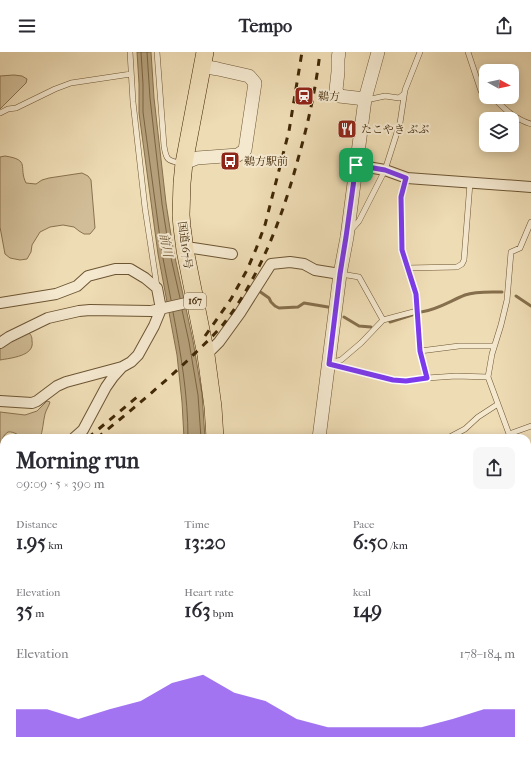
<!DOCTYPE html>
<meta charset="utf-8">
<style>
body{margin:0;font-family:"IM FELL French Canon","Noto Serif JP",serif;background:#f7f7f7;color:#2b2b33;height:100vh;display:flex;flex-direction:column;font-size:15px;white-space:nowrap}
*{box-sizing:border-box;margin:0}
p{font-size:13px;color:#7c7c81}
.icon{flex:none;width:22px;height:22px;fill:none;stroke:currentColor;stroke-width:2;stroke-linecap:round;stroke-linejoin:round}
.map{position:relative;flex:1;overflow:hidden}
.panel{position:absolute;left:0px;top:382px;width:531px;height:324px;display:flex;flex-direction:column;background:#fff;border-radius:12px 12px 0 0;box-shadow:0 2px 10px #0003}
.panel>*{flex:none}
.needle{width:26px;rotate:98deg}
.tools{position:absolute;left:479px;top:12px;display:grid;gap:8px}
.tools a{display:grid;place-items:center;width:40px;height:40px;border-radius:8px;background:#fff;box-shadow:0 2px 10px #0003;font-size:20px}
.pin{position:absolute;display:grid;place-items:center;width:34px;height:34px;color:#fff;margin:-17px;border-radius:8px;box-shadow:0 2px 6px #0006}
.round{display:grid;place-items:center;flex:none;width:42px;height:42px;border-radius:8px;background:#f7f7f7}
.headline{display:flex;align-items:center;justify-content:space-between;height:68px;padding:0 16px}
h1{font-size:22px;font-weight:700;line-height:30px}
.stats{display:grid;grid-template-columns:repeat(3,1fr);gap:6px;height:68px;padding:4px 16px}
.stats div{display:grid;align-content:center}
.stats b{font-size:20px;font-weight:700}
.stats small{font-size:11px;font-weight:400}
.stats p{font-size:11px}
.chart{height:112px;padding:8px 16px}
.chart p{display:flex;justify-content:space-between}
.chart svg{width:100%;height:72px;margin-top:4px;fill:#7c3aed;opacity:.7}
header{display:flex;justify-content:space-between;align-items:center;height:52px;padding:0 16px;background:#fff;font-size:18px;font-weight:700}
.map>svg:first-child{display:block}
.green{fill:#d1bd97;stroke:#8a724f}
.water{fill:#b49f7a;stroke:#866f4c}
.lines{fill:none;stroke-linecap:round;stroke-linejoin:round}
.shore{stroke:#7b6440;stroke-width:1}
.stream{stroke:#866f4c;stroke-width:3}
.service-casing{stroke:#6d5532;stroke-width:6}
.minor-casing{stroke:#6d5532;stroke-width:12}
.tertiary-casing{stroke:#6d5532;stroke-width:14}
.trunk-casing{stroke:#422807;stroke-width:18}
.service{stroke:#f4e8cf;stroke-width:5}
.minor{stroke:#f4e8cf;stroke-width:10}
.tertiary{stroke:#f4e8cf;stroke-width:13}
.trunk{stroke:#eedcb5;stroke-width:17}
.rail{stroke:#422807;stroke-width:3;stroke-dasharray:7 7;stroke-linecap:butt}
.route-casing{stroke:#fff;stroke-width:8}
.route{stroke:#7c3aed;stroke-width:5}
.labels{text-anchor:middle;dominant-baseline:central;stroke-width:4;stroke-linejoin:round;paint-order:stroke}
.shield{fill:#f4e8cf;stroke:#776243;stroke-width:1}
.shield-label{font-size:10px;font-weight:bold;fill:#422807}
.poi-label{font-size:11px;fill:#422807;stroke:#f4e8cf;text-anchor:start}
.street-label{font-size:11px;fill:#422807;stroke:#f4e8cf}
.water-label{font-size:12px;font-style:italic;fill:#644c2a;stroke:#f4e8cf}
</style>
<header><svg class="icon" aria-label="menu" viewBox="0 0 24 24"><path d="M4 6h16M4 12h16M4 18h16"/></svg>Tempo<svg class="icon" aria-label="share" viewBox="0 0 24 24"><path d="M12 15V3M7 8l5-5 5 5M5 13v7h14v-7"/></svg></header>
<div class="map">
<svg width="531" height="706" viewBox="0 0 531 706">
<rect width="100%" height="100%" fill="#eedcb5"/>
<filter id="stains"><feTurbulence type="fractalNoise" baseFrequency=".005" numOctaves="4"/><feColorMatrix values="0 0 0 0 .2 0 0 0 0 .09 0 0 0 0 .02 0 0 0 .5 -.17"/></filter>
<radialGradient id="worn" r=".72"><stop offset=".6" stop-color="#630" stop-opacity="0"/><stop offset="1" stop-color="#630" stop-opacity=".3"/></radialGradient>
<path class="green" d="M14,23l8,1 5,3 -1,4 -26,26v-33z
M5,104c26,4 13,11 21,27l10,1 6,-4 7,-2 33,-5 6,3 3,4 4,48 -5,6h-6l-5,-3 -5,-4 -11,-2 -13,2 -10,5 -8,13 -1,7 -4,7 -7,1 -10,-2 -5,-4 -5,-27v-70z
M28,280c3,3 4,4 4,9 3,15 -21,17 -32,19v-13z
M47,349l3,1c-1,4 -4,8 -5,12 -2,8 -2,17 -5,24 -5,0 -10,1 -14,0 -7,-1 -11,-7 -18,-6 -8,5 -7,15 -8,23v-43l25,3 12,-4z"/>
<path class="water" d="M137,0h14l3,46 12,105 7,45 20,93 9,53 3,44h-21l-2,-36 -5,-47 -19,-101 -19,-141v-29z"/>
<g class="lines">
<path class="shore" d="M141,0l2,32v28l19,141 9,47
M147,0l3,46 12,106 7,45 11,49
M182,258l7,32 9,53 3,43
M173,260c8,42 15,84 15,126"/>
<path class="stream" d="M259,239l10,7 2,4 4,4 4,2 19,-1 6,-4 24,4
M516,244l15,10
M421,260c16,-2 29,-11 44,-17 11,-4 25,-3 37,-3
M344,265l15,9 12,1
M390,270l22,-7
M527,570l4,-2"/>
<g class="service-casing">
<path id="service" d="M130,0l3,50 12,106 12,79
M157,0l7,94c2,13 3,15 17,17
M468,0l13,39 5,3
M493,45c11,12 22,22 38,27
M366,47h5l14,-3 14,2 5,-4
M0,61l8,-4 8,-1 39,-19 16,-6 60,-9
M407,126l-6,19 1,53 14,44 4,57 7,27
M351,178l8,-9 26,-51 15,-47 5,-33 15,-38
M407,216l50,-1 5,-3 2,-4 6,-77
M341,222l18,3 24,43
M420,299l39,-5h35
M330,311l11,-3 20,-17 22,-23 34,-9
M330,312l63,16 12,1 22,-3 29,-2 32,1
M509,382l-21,-57 4,-23 9,-29 6,-25 4,-48 9,-4 11,-26
M448,386l17,-9 13,-12 20,-13
M511,386l-2,-4 22,-8
M527,401l4,3
M527,658h4
M379,702l2,4"/>
</g>
<g class="minor-casing">
<path id="minor" d="M356,113l29,5 22,8 124,9
M185,198l8,-2 39,6
M0,251l56,-9 21,-8 11,-10 27,-7h15l15,9 12,10 4,21 -7,17 -16,29 -7,7 -9,5 -9,10 -7,10 -23,43 -9,8
M0,291l9,-6 39,-19 31,-7 11,-1 61,1 44,-10
M206,303l13,-13 21,-29 31,-49 19,-2 14,2 11,6 25,4
M0,349l32,2 5,-2 20,-15 9,-4 56,-15
M0,418l4,-3
M527,518h4
M1,562l3,-80
M527,599l4,-1
M188,702v4"/>
</g>
<g class="tertiary-casing">
<path id="tertiary" d="M339,0l-1,7v13l-2,18 3,6 26,3
M184,111l13,-5 41,-3 7,-5 10,-67 -6,-7 -31,-7 -16,-3
M319,386l21,-164 7,-37 18,-138 13,-47
M0,561l4,1
M352,702l1,4"/>
</g>
<g class="trunk-casing">
<path id="trunk" d="M205,0l-21,111 -2,20 -1,32 1,12 3,23 21,105 7,52 2,31
M221,702l1,4"/>
</g>
<use href="#service" class="service"/>
<use href="#minor" class="minor"/>
<use href="#tertiary" class="tertiary"/>
<use href="#trunk" class="trunk"/>
<path class="rail" d="M205,284l26,-37 16,-29 9,-21 9,-24 24,-94 13,-79
M88,386l49,-41
M97,386c31,-25 61,-50 90,-77 13,-13 27,-25 38,-39 36,-47 58,-107 73,-163 10,-35 18,-71 22,-107
M0,456l4,-3
M0,463l4,-2"/>
</g>
<g class="lines">
<g class="route-casing">
<path id="route" d="M356,113l29,5 21,8 -5,19 1,53 14,44 4,57 7,27 -21,3 -13,-1 -64,-16 11,-90 6,-37z"/>
</g>
<use href="#route" class="route"/>
</g>
<defs>
<g id="station-square" transform="scale(1)"><rect x="-9" y="-9" width="18" height="18" rx="4" fill="#8f2418" stroke="#f4e8cf"/><path d="M-3-6H3Q5-6 5-4V2Q5 4 3 4L4.5 6H3L1.5 4h-3L-3 6H-4.5L-3 4Q-5 4-5 2V-4Q-5-6-3-6ZM-3.5-4v3h7v-3ZM-3.5 1v1.5H-2V1ZM2 1v1.5H3.5V1Z" fill="#fff"/></g>
<g id="restaurant-square" transform="scale(1)"><rect x="-9" y="-9" width="18" height="18" rx="4" fill="#8f2418" stroke="#f4e8cf"/><path d="M-5-6h1v4h1v-4h1v4h1v-4h1v5L-1.5 .5V6h-2V.5L-5-1ZM5-6V6H3V1.5H1.5Q1.5-4 5-6Z" fill="#fff"/></g>
<g id="bus-square" transform="scale(1)"><rect x="-9" y="-9" width="18" height="18" rx="4" fill="#8f2418" stroke="#f4e8cf"/><path d="M-5-6H5V4H4V6H2V4H-2V6H-4V4H-5ZM-3.5-4V0h7V-4ZM-3.5 1.2v1.5H-2V1.2ZM2 1.2v1.5H3.5V1.2Z" fill="#fff"/></g>
</defs>
<g fill-rule="evenodd">
<use href="#station-square" x="304" y="44"/>
<use href="#restaurant-square" x="347" y="77"/>
<use href="#bus-square" x="230" y="109"/>
</g>
<g class="labels">
<rect class="shield" x="184" y="241" width="22" height="16" rx="3"/>
<g class="shield-label">
<text x="195" y="249">167</text>
</g>
<g class="poi-label">
<text x="318" y="44">鵜方</text>
<text x="361" y="77">たこやき ぶぶ</text>
<text x="244" y="109">鵜方駅前</text>
</g>
<g class="street-label">
<text transform="translate(185 193) rotate(82)">国道167号</text>
</g>
<g class="water-label">
<text transform="translate(166 193) rotate(79)">前川</text>
</g>
</g>
<rect width="100%" height="100%" filter="url(#stains)"/>
<rect width="100%" height="100%" fill="url(#worn)"/>
</svg>
<div class="tools">
<a><svg class="needle" viewBox="-14 -14 28 28"><path d="M0-13l5 13h-10z" fill="#e53935"/><path d="M0 13l5-13h-10z" fill="#7c7c81"/></svg></a>
<a><svg class="icon" aria-label="layers" viewBox="0 0 24 24"><path d="M12 4l9 5-9 5-9-5zM3 14l9 5 9-5"/></svg></a>
</div>
<div class="pin" style="left:356px;top:113px;background:#1e9e55"><svg class="icon" aria-label="arrive" viewBox="0 0 24 24"><path d="M6 21V4h12l-3 4 3 4H6"/></svg></div>
<section class="panel">
<div class="headline"><div><h1>Morning run</h1><p>09:09 · 5 × 390 m</p></div><a class="round"><svg class="icon" aria-label="share" viewBox="0 0 24 24"><path d="M12 15V3M7 8l5-5 5 5M5 13v7h14v-7"/></svg></a></div>
<div class="stats">
<div><p>Distance</p><b>1.95<small> km</small></b></div>
<div><p>Time</p><b>13:20</b></div>
<div><p>Pace</p><b>6:50<small> /km</small></b></div>
</div>
<div class="stats">
<div><p>Elevation</p><b>35<small> m</small></b></div>
<div><p>Heart rate</p><b>163<small> bpm</small></b></div>
<div><p>kcal</p><b>149</b></div>
</div>
<div class="chart"><p><span>Elevation</span>178–184 m</p>
<svg viewBox="0 0 160 44" preserveAspectRatio="none"><path d="M0 44V27L10 27L20 33L30 27L40 22L50 11L60 6L70 17L80 22L90 33L100 38L110 38L120 38L130 38L140 33L150 27L160 27V44z"/></svg>
</div>
</section>
</div>
